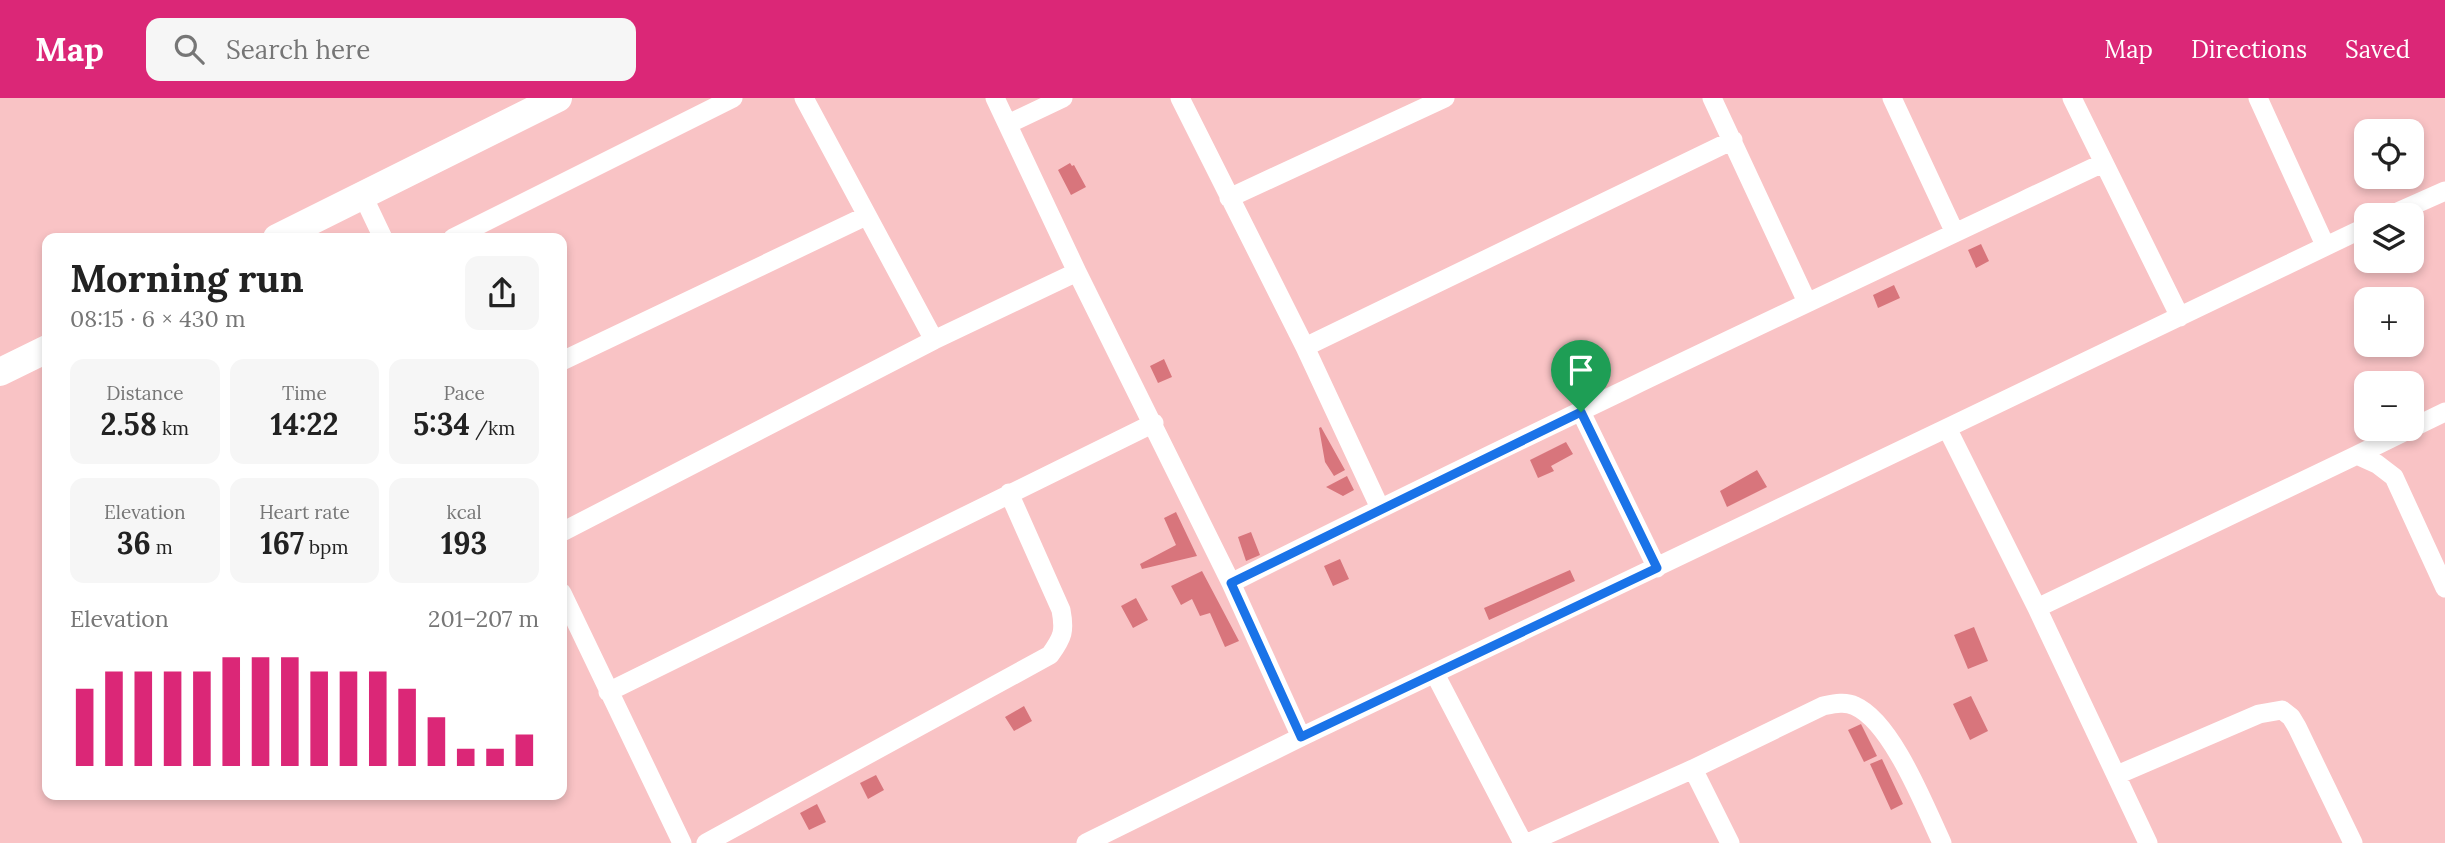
<!DOCTYPE html>
<meta charset="utf-8">
<style>
body{margin:0;font-family:Lora,serif;background:#f6f6f6;color:#222;height:100vh;display:flex;flex-direction:column;font-size:26px;white-space:nowrap}
*{box-sizing:border-box;margin:0}
p{font-size:23px;color:#767676}
.icon{flex:none;width:38px;height:38px;fill:none;stroke:currentColor;stroke-width:2;stroke-linecap:round;stroke-linejoin:round}
.map{position:relative;flex:1;overflow:hidden}
.sheet{position:absolute;left:42px;top:135px;width:525px;height:567px;display:flex;flex-direction:column;background:#fff;border-radius:14px;box-shadow:0 4px 10px #0003}
.sheet>*{flex:none}
.buttons{position:absolute;left:2354px;top:21px;display:grid;gap:14px}
.buttons a{display:grid;place-items:center;width:70px;height:70px;border-radius:14px;background:#fff;box-shadow:0 4px 10px #0003;font-size:35px}
.pin{position:absolute;display:grid;place-items:center;width:60px;height:60px;color:#fff;margin:-72px -30px;border-radius:50% 50% 50% 0;rotate:-45deg;box-shadow:0 0 7px #0007}
.pin .icon{rotate:45deg}
.round{display:grid;place-items:center;flex:none;width:74px;height:74px;border-radius:14px;background:#f6f6f6}
.summary{display:flex;align-items:center;justify-content:space-between;height:119px;padding:0 28px}
h1{font-size:38px;font-weight:700;line-height:52px}
.stats{display:grid;grid-template-columns:repeat(3,1fr);gap:10px;height:119px;padding:7px 28px}
.stats div{display:grid;align-content:center;border-radius:14px;background:#f6f6f6;text-align:center}
.stats b{font-size:30px;font-weight:700}
.stats small{font-size:19px;font-weight:400}
.stats p{font-size:19px}
.chart{height:196px;padding:14px 28px}
.chart p{display:flex;justify-content:space-between}
.chart svg{width:100%;height:126px;margin-top:7px;stroke:#db2777;stroke-width:6}
header{display:flex;align-items:center;gap:42px;box-sizing:border-box;height:98px;padding:0 35px;background:#db2777;color:#fff}
header strong{font-size:33px}
nav{display:flex;gap:38px;margin-inline-start:auto;font-size:24px}
.search{width:490px;height:63px;background:#f6f6f6;display:flex;align-items:center;gap:18px;box-sizing:border-box;padding:0 24px;border-radius:14px;color:#767676;font-size:26px}
.map>svg:first-child{display:block}
.building{fill:#d8757c}
.lines{fill:none;stroke-linecap:round;stroke-linejoin:round}
.street{stroke:#fff;stroke-width:19}
.secondary{stroke:#fff;stroke-width:28}
.route-casing{stroke:#fff;stroke-width:14}
.route{stroke:#1a73e8;stroke-width:9}
</style>
<header>
<strong>Map</strong>
<div class="search"><svg class="icon" aria-label="search" viewBox="0 0 24 24"><circle cx="10" cy="10" r="6"/><path d="M15 15l6 6"/></svg>Search here</div>
<nav><a>Map</a><a>Directions</a><a>Saved</a></nav>
</header>
<div class="map">
<svg width="2445" height="745" viewBox="0 0 2445 745">
<rect width="100%" height="100%" fill="#f9c3c5"/>
<path class="building" d="M1070,65l2,3 2,-1 12,22 -15,8 -13,-25z
M1981,146l8,17 -13,7 -8,-18z
M1894,187l6,13 -22,10 -5,-13z
M1164,261l8,18 -14,6 -8,-17z
M1321,329l24,43 -11,6 -9,-14 -6,-34z
M1566,344l7,12 -22,12 3,5 -16,7 -8,-18z
M1757,372l10,17 -40,20 -7,-16z
M1347,378l7,14 -11,6 -17,-9z
M1176,414l21,44 -55,13 -2,-5 36,-19 -12,-27z
M1251,434l9,23 -14,6 -8,-24z
M1340,461l9,20 -16,7 -9,-20z
M1570,472l5,11 -86,39 -5,-12z
M1202,473l37,70 -14,6 -15,-34 -10,3 -8,-17 -11,6 -10,-19z
M1136,500l12,22 -15,8 -12,-22z
M1974,529l14,34 -20,8 -14,-34z
M1971,598l17,35 -18,9 -17,-36z
M1024,608l8,15 -18,10 -9,-14z
M1861,626l16,32 -13,6 -16,-32z
M1882,661l21,45 -12,6 -21,-46z
M876,677l8,15 -16,9 -8,-16z
M817,706l9,18 -17,8 -9,-17z"/>
<g class="lines">
<path class="street" d="M804,0l130,242
M995,0l82,174 154,311 70,154
M1180,0l125,249 75,161
M1712,0l95,204
M1892,0l63,135
M2072,0l108,219
M2258,0l67,147
M1008,26l55,-26
M363,98l20,42
M1229,100l216,-100
M2391,117l54,-24
M453,140l280,-140
M1305,249l428,-207
M562,263l304,-145
M1581,314l76,156
M2412,330l33,-16
M2357,357l53,-26
M562,434l372,-192 143,-68
M1231,485c288,-145 580,-282 872,-420
M562,495l120,250
M2037,510l320,-153 20,9 17,13 51,111
M1435,576l88,169
M608,594l546,-269
M1693,671l37,74
M2117,677l142,-61 23,-4 9,7 6,10 56,116
M706,745l344,-188c13,-18 15,-24 11,-45l-52,-117
M1086,745l215,-106 646,-309
M1528,745l165,-74 130,-63c10,-2 22,-5 32,0 37,16 70,101 87,137
M2148,745l-111,-235 -90,-180 419,-201"/>
<path class="secondary" d="M277,140l281,-140
M0,274l47,-23"/>
</g>
<g class="lines">
<g class="route-casing">
<path id="route" d="M1581,314l76,156 -356,169 -70,-154z"/>
</g>
<use href="#route" class="route"/>
</g>
</svg>
<div class="buttons">
<a><svg class="icon" aria-label="locate" viewBox="0 0 24 24"><circle cx="12" cy="12" r="6"/><path d="M12 2v4M12 18v4M2 12h4M18 12h4"/></svg></a>
<a><svg class="icon" aria-label="layers" viewBox="0 0 24 24"><path d="M12 4l9 5-9 5-9-5zM3 14l9 5 9-5"/></svg></a>
<a>+</a>
<a>−</a>
</div>
<div class="pin" style="left:1581px;top:314px;background:#1e9e55"><svg class="icon" aria-label="arrive" viewBox="0 0 24 24"><path d="M6 21V4h12l-3 4 3 4H6"/></svg></div>
<section class="sheet">
<div class="summary"><div><h1>Morning run</h1><p>08:15 · 6 × 430 m</p></div><a class="round"><svg class="icon" aria-label="share" viewBox="0 0 24 24"><path d="M12 15V3M7 8l5-5 5 5M5 13v7h14v-7"/></svg></a></div>
<div class="stats">
<div><p>Distance</p><b>2.58<small> km</small></b></div>
<div><p>Time</p><b>14:22</b></div>
<div><p>Pace</p><b>5:34<small> /km</small></b></div>
</div>
<div class="stats">
<div><p>Elevation</p><b>36<small> m</small></b></div>
<div><p>Heart rate</p><b>167<small> bpm</small></b></div>
<div><p>kcal</p><b>193</b></div>
</div>
<div class="chart"><p><span>Elevation</span>201–207 m</p>
<svg viewBox="0 0 160 44" preserveAspectRatio="none"><path d="M5 44V17M15 44V11M25 44V11M35 44V11M45 44V11M55 44V6M65 44V6M75 44V6M85 44V11M95 44V11M105 44V11M115 44V17M125 44V27M135 44V38M145 44V38M155 44V33"/></svg>
</div>
</section>
</div>
